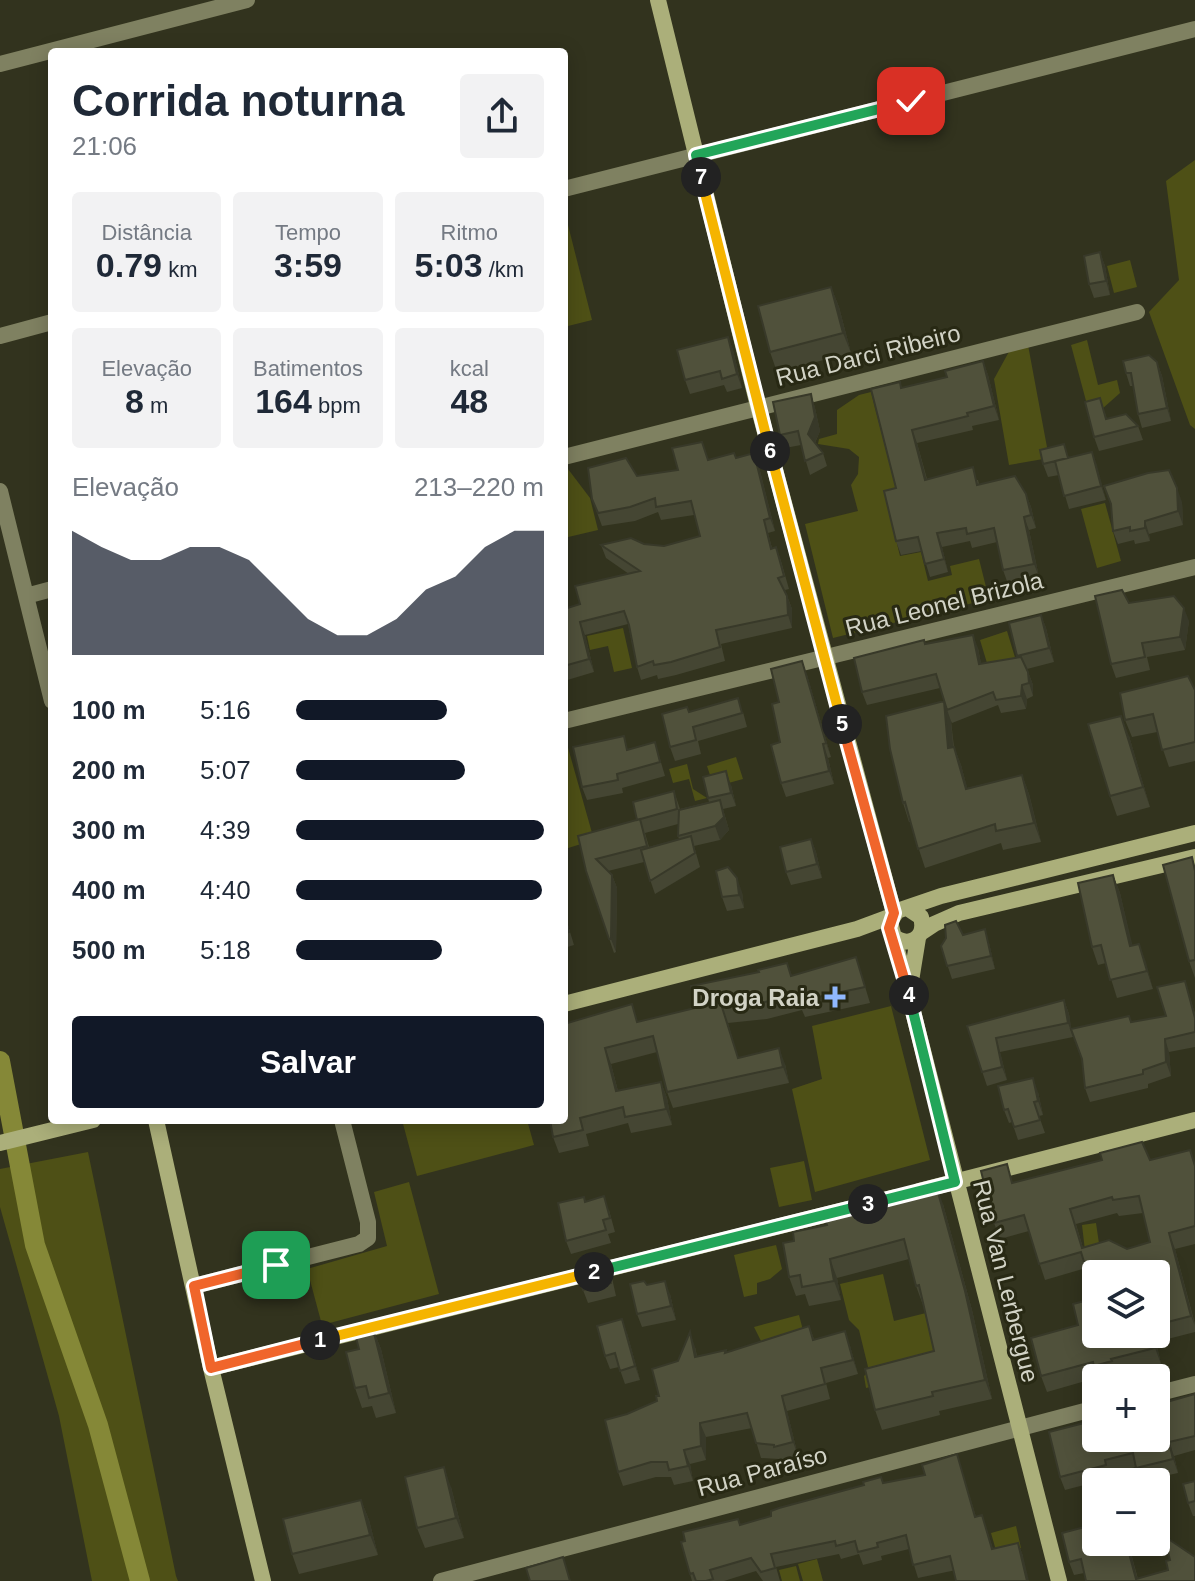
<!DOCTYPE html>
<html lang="pt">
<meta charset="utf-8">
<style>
body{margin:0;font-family:Arial,sans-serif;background:#f2f2f3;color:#1f2937;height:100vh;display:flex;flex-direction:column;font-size:30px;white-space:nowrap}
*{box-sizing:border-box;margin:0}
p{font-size:26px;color:#747a83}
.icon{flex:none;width:44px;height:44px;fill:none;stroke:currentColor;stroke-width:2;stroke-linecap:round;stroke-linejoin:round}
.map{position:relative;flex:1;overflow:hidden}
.drawer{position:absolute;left:48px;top:48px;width:520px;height:1076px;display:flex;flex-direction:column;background:#fff;border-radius:8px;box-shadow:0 4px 20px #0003}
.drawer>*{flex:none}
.controls{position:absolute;left:1082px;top:1260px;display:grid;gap:16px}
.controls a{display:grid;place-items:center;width:88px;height:88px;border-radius:8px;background:#fff;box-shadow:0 4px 20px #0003;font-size:40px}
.pin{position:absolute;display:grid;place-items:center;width:68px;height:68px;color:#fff;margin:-34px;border-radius:16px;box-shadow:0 4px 12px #0006}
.km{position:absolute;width:40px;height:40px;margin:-20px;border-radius:50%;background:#222;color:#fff;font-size:22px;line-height:40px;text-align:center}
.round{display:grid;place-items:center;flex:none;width:84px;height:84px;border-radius:8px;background:#f2f2f3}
.summary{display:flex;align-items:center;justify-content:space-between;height:136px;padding:0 24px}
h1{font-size:44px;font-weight:700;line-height:60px}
.stats{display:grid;grid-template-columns:repeat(3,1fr);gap:12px;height:136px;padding:8px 24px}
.stats div{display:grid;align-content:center;border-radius:8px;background:#f2f2f3;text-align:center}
.stats b{font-size:34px;font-weight:700}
.stats small{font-size:22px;font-weight:400}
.stats p{font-size:22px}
.chart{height:224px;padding:16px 24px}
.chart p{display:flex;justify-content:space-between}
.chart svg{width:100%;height:144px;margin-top:8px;fill:#111827;opacity:.7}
.cta{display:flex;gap:16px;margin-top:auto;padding:16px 24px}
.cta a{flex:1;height:92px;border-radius:8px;background:#111827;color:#fff;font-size:32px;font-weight:700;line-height:92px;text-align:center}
ul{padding:0 24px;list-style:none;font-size:26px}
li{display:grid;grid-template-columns:128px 96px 1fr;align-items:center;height:60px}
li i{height:20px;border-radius:10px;background:#111827}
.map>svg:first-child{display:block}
.green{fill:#4e5016}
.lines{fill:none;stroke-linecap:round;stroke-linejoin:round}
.canal{stroke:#858837;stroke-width:20}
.street{stroke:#7f8161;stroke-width:16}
.secondary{stroke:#abaf7a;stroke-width:16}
.wall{fill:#454633;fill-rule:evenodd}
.shaded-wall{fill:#383929}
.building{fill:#50513b;stroke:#383929;stroke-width:2;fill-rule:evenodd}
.split-1-casing{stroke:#fff;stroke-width:16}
.split-2-casing{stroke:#fff;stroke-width:16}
.split-3-casing{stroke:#fff;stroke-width:16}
.split-4-casing{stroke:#fff;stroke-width:16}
.split-5-casing{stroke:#fff;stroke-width:16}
.split-6-casing{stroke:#fff;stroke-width:16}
.split-7-casing{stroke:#fff;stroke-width:16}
.split-8-casing{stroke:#fff;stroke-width:16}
.split-1{stroke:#f0652b;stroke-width:10}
.split-2{stroke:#f5b400;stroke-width:10}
.split-3{stroke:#22a559;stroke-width:10}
.split-4{stroke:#22a559;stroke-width:10}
.split-5{stroke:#f0652b;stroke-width:10}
.split-6{stroke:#f5b400;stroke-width:10}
.split-7{stroke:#f5b400;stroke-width:10}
.split-8{stroke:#22a559;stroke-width:10}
.poi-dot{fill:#90b8fd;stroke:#282914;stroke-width:3}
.labels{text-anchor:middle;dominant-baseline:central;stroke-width:6;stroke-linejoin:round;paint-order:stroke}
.street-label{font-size:24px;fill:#d2d3c6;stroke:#282914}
.poi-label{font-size:24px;font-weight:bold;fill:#d2d3c6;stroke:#282914;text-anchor:end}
</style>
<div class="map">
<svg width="1195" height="1581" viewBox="0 0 1195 1581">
<rect width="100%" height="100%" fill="#32331e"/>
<path class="green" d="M1195,160v269l-5,-4 -41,-113 30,-32 -13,-99z
M565,213l27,107 -28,7v-113z
M1130,260l7,27 -23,6 -7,-27z
M1087,340l11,45 19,-5 3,13 -18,16 -13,3 -18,-67z
M1028,345l21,113 -40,7 -15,-86 17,-31z
M871,392l28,108 -12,3 13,53 21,-4 7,29 24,-6 -2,-9 29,-7 10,40 -156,39 -28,-114 53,-13 -7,-26 7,-11 1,-17 -10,-8 -31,-5 1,-5 18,-5v-24l22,-15z
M568,469l22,29 8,32 -34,8v-68z
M1105,503l16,58 -24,7 -16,-59z
M623,628l9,40 -18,4 -6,-26 -18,4 -3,-14z
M1007,631l10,33 -27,9 -10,-33z
M565,737l29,103 -29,9 -1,-111z
M736,757l7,22 -29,8 -7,-21z
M687,764l6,25 14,9 -12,3 -6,-22 -16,4 -4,-14z
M891,1006l39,154 -115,32 -23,-103 30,-10 -10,-53z
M402,1120h125l7,25 -117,31z
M88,1152l88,424 2,5h-86l-33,-165 -59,-209v-38z
M804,1161l8,39 -33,7 -9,-39z
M409,1182l30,112 -117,31 -15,-56 80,-23 -13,-54z
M1096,1223l5,34 -15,2 -4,-34z
M776,1245l6,24 -12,10 -13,4v11l-13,3 -10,-42z
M883,1274l11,47 32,-8 11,49 -27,15 -44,11 -2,-12 5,-5 -10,-41 -10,-10 -9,-36z
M799,1315l5,19 -41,11 -9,-18z
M1016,1526l5,22 -24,6 -6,-21z
M817,1559l6,22h-20l-5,-17z
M796,1566l4,15h-18l-3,-11z"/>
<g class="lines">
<path class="canal" d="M0,1061l35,184 63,180 42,156"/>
<path class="street" d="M0,64l247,-64
M564,189l631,-160
M0,336l52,-14
M564,457l573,-145
M0,491l52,210
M26,596l26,-7
M564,721l631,-154
M194,1286l165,-42 9,-6v-16l-26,-102
M1156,1394l39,-10
M441,1581l655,-173"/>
<path class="secondary" d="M658,0l100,406 136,507
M922,932l12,-8 25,-11 236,-56
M892,935c16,14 35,4 29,-18l-12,-8
M910,987l8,-49
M564,1004l293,-75 35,-13
M156,1120l55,248 52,213
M0,1143l93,-23
M919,1191l276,-71
M211,1368l685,-171
M1059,1581l-169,-659 7,-11 44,-15 254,-63"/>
</g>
<path class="wall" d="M1100,252l5,14 5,29 -16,3 -5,-14z
M831,287l8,20 12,46 -74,19 -7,-20z
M728,337l5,13 9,38 -15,4 -3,-7 -34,9 -5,-14z
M983,361l5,14 11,45 -27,6 1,4 -56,13 10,36 51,1 1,4 47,10 5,13 5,21 -7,2 10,47 -31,7 -5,-14 -6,-28 -25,6 -2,-7 -28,6 6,25 -18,5 -8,-26 -21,4 -5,-14v-53l4,-106 2,6 45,-11z
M1157,362l5,14 9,45 -29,7 -4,-14 -5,-28h-3l-4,-13z
M811,394l4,14 5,23 -5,12 8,10 4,13 -17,9 -9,-30 -16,3 -5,-13z
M1100,398l7,21 31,7 5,14 -44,11 -5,-14z
M1092,452l14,48 -37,9 -10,-34 -11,2 -5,-13z
M736,458l23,9 16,64 -7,2 4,15 4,-1 5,14 8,28 -4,1 7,19v19l-71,16 4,17 -49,14 -18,4 -1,-4 -16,5 -4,-13 -9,-43 -43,11 9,37 -30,9v-72l16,-5 49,-30 -23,-16 -5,-13 43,-1 20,2 36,-10 -6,-21 -33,5 -3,-8 -23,9 -33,5 -10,-27 45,-23 41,-6 31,-10z
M1182,502l1,23 -34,9 1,7 -15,3 -1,-4 -16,4 -5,-13z
M1129,603l60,18 -4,29 -38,7 3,13 -34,8 -5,-14z
M1041,615l5,13 8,34 -27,7 6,16v11l-6,3 -1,10 -25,4 -3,-8 -46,18 -1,-2 3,26 7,18 6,23 55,-13 7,19 12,48 -38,8 -2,-7 -76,25 -15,-46h-1l-6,-19 41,-102 -4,-13 -73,17 -5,-13 64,-48 52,4 3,16 37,-7z
M807,675l24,82 -3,1 6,26 -48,13 -5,-14 -2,-81z
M1195,690v71l-26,6 -12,-35 -25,5 -7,-17z
M689,712h54l4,15 -49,14 3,13 -26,7 -5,-14z
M1129,736l21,71 -33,9 -7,-20z
M655,742l10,34 -43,12 1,5 -36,7 -5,-13 46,-38z
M703,777l28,8 5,21 -13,3 6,21 -9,10 -26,6 6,21 -45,27 -11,-32 -36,9 4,4 5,13 -1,64 -2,1 -28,-82 51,-51 37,-29 6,18 29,-7zM678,824v12l1,3 -30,8 -4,-14z
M811,839l5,13 6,26 -31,7 -5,-13z
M1192,857l3,9v112l-6,-17z
M1113,875l7,18 12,53 7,-2 14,45 -36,9 -11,-35 -8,2 -6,-18z
M742,892l2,16 -17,3 -5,-14z
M564,912l10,33 -10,3z
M963,935l26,8 6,26 -43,10 -11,-33z
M856,957l14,46 -65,14 -3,-7 -35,9 -39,4 10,35 47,6 4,19 -116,25 -6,-16 -10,-40 -46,12 7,27 43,-9 6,16 5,27 -41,8 -3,-10 -42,11 3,12 -30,7 -6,-16 11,-113 74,-2 57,-14 64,-36 28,-9 5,13z
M1185,981l10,33v33l-26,5 2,24 -23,8v4l-58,14 -5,-14 -3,-28 -10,-29 1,6 -73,15 7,28 -20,6 -20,-60 97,-26 5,14 2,15 60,-7 35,-6z
M1038,1092l5,23 -4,1 6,17 -27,7 -6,-18 -3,1 -5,-13z
M1150,1160l45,4v80l-20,5 20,75v8l-39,10 5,22 -44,11v2l-3,1h-18l-49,14 -6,-16 55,-42h60v-60h-60v26l-10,-32 -41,12 -16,-49 -29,8 -6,-16 20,-41zM1117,1213l2,3 24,-3 7,29 -23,7 -44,-1 -7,-24z
M585,1202l24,8 6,22 -7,2 3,9 -40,11 -5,-13z
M943,1204l29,106 20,89 -53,12 1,4 -58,15 -7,-20 59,-59 -11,-46 -7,-19 -7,-27 -72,19 4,22 -32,6 -4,-12 -9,2 -7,-19 5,-36 33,-16z
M612,1278l4,18 -28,7 -5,-13z
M647,1285l23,9 6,26 -34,7 -5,-13z
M809,1326l5,13 36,7 8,28 -32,9 4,16 -43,12 11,45 -18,5 -1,-2 -18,-1 -9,-30 -46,9v23l-16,4 3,17 -19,4 -3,-8h-15l-33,9 -5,-14 9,-58 30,-13 21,-40 17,-14 2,9 29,-6 1,2z
M373,1329l8,20 15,64 -20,5 -4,-12 -10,2 -7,-20 4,-39z
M627,1333l13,47 -15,4 -6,-17 -9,2 -5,-13z
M1195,1394v56l-21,6 4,17 -37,8 -5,-14 -26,7 1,4 -46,12 -5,-13 96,-39z
M957,1454l19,63 6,-2 11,34 25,-6 5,13 -105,22 -9,-29 -28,7 1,4 -19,5 -4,-11 -18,5 -2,-5 -63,13 4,14h-17l-7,-10 -32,10h-32l-2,-7 50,-49 144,-42 41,-8z
M1195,1481v35h-2l-5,-13z
M451,1487l13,51 -39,10 -8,-20z
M361,1500l8,20 9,35 -79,19 -7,-20z
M1096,1542h32l10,37 30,-9 27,11h-109l-2,-8 -10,2 -5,-13z"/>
<path class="shaded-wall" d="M1100,252l5,14 5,29 -4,-14z
M831,287l8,20 12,46 -8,-20z
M728,337l5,13 9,38 -5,-14z
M983,361l5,14 11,45 -5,-14z
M1157,362l5,14 9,45 -4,-13z
M811,394l4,14 5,23 -7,16 -5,-13z
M912,430l5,13 13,50 -5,-13z
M1092,452l5,13 9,35 -5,-14z
M754,453l5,14 16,64 -5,-13z
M1177,488l5,14 1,23 -5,-14z
M1026,494l5,13 5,21 -5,-13z
M1024,517l5,13 10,47 -5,-13z
M1145,521l4,13 1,7 -5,-13z
M937,533l5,14 6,25 -4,-13z
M564,535l4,11 -1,18 -3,-8z
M787,596l5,13v19l-4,-13z
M1184,608l5,13 -4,29 -5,-13z
M1041,615l5,13 8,34 -5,-14z
M580,622l5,13 9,37 -5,-13z
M973,635l5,13 6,30 -5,-14z
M802,661l5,14 24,82 -5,-14z
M1028,672l5,13v11l-4,-13z
M1022,685l5,14 -1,10 -5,-13z
M944,701l7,20 4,46 -7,-19z
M1121,716l8,20 21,71 -7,-20z
M823,744l5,14 6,26 -5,-13z
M954,747l7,18 12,43 -7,-19z
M726,771l5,14 5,21 -5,-13z
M1022,775l7,19 12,48 -7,-19z
M720,800l9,30 -9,10 -5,-14z
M811,839l5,13 6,26 -5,-14z
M612,875l5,13 -1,64 -5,-13z
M1113,875l7,18 17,71 -7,-18z
M737,878l5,14 2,16 -5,-13z
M985,929l4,14 6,26 -4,-13z
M1139,944l7,18 7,27 -6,-18z
M1064,1000l5,14 4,23 -5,-14z
M996,1038l4,14 7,28 -5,-13z
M1165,1039l4,13 2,24 -5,-14z
M605,1048l6,16 11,43 -6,-16z
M779,1048l6,16 4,19 -6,-16z
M1033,1078l5,14 5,23 -5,-14z
M661,1082l6,16 5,27 -6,-16z
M936,1185l7,19 29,106 20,89 -7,-19z
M1169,1233l6,16 20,77 -4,-10z
M830,1259l7,19 4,22 -7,-19z
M665,1281l5,13 6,26 -5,-14z
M622,1319l5,14 13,47 -5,-14z
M373,1329l8,20 15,64 -7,-20z
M845,1331l5,15 8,28 -5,-14z
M690,1332l5,15 5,25 -5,-15z
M1152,1334l4,8 5,22 -6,-16z
M782,1396l5,15 11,45 -5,-14z
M700,1423l6,14v23l-5,-14z
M1169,1442l5,14 4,17 -5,-14z
M684,1450l6,14 3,17 -5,-15z
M444,1467l7,20 13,51 -8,-20z
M361,1500l8,20 9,35 -8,-20z
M1126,1542h2l10,39h-1z
M1018,1543l5,13 6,25h-2z"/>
<path class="building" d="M1100,252l6,29 -17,3 -5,-28z
M831,287l12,46 -73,19 -12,-46z
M728,337l9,37 -15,5 -2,-8 -35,9 -8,-30z
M1149,355l8,7 10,46 -29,6 -7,-41h-5l-3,-12z
M983,361l11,45 -27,7 1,3 -56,14 13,50 48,-13 4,18 38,-9 11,18 5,21 -7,2 10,47 -31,6 -9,-42 -27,6 -1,-6 -29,5 7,26 -19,5 -7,-27 -22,4 -12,-50 12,-3 -25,-99 29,-7 1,6 46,-11 -2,-6z
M811,394l4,23 -7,17 15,19 -18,8 -7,-30 -18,4 -7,-33z
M1100,398l6,21 20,-5 12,12 -44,11 -9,-35z
M702,442l6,18 26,-7 2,5 18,-5 16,65 -6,2 7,29 5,-2 8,29 -6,2 9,18 1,19 -72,15 4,17 -49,15 -17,3 -1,-4 -16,6 -8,-42 -5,-14 -44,11 9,37 -25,7v-57l16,-5 -5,-18 65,-15 -39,-26 30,-7 13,6 20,2 36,-10 -9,-35 -35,6 -1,-9 -25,9 -32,6 -6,-14 -4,-31 38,-10 11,18 41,-6 -6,-22z
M1064,444l4,14 -25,6 -3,-14z
M1092,452l9,34 -37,10 -9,-35z
M1169,470l8,18 1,23 -33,10v7l-15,3v-4l-17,4 -2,-27 -7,-18 44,-13z
M1122,590l7,13 45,-7 10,12 -4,29 -38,6 3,14 -34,7 -16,-68z
M1041,615l8,33 -32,8 -8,-33z
M973,635l6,29 42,-7 7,15 1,11 -7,2 -1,11 -25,4 -3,-8 -46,18 -11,-36 -74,18 -8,-34 70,-18 1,4z
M802,661l24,82 -3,1 6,27 -48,12 -10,-38 9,-3 -8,-38 7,-2 -8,-33z
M1188,676l7,14v52l-33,8 -9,-36 -28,6 -5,-27z
M738,698l4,15 -49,14 3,13 -26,7 -8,-33 25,-7 2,5z
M944,701l4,47 6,-1 12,42 56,-14 12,48 -38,8 -1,-7 -77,25 -13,-47 -2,1 -13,-54 -4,-33z
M1121,716l22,71 -33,9 -22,-72z
M624,736l3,14 28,-8 5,20 -43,12 1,6 -36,7 -9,-40z
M726,771l5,22 -23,5 -5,-21z
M674,791l3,18 -40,11 -4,-18z
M720,800l4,17 -9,9 -37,10 1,-26z
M640,819l7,27 -51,13 16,16 -1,64h-2l-23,-68 -8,-35z
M691,836l4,17 -45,28 -9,-31z
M811,839l6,25 -31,8 -6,-25z
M1192,857l3,14v89l-6,1 -26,-96z
M728,867l9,11 2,17 -17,2 -6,-26z
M1113,875l17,71 9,-2 8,27 -37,9 -9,-35 -9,2 -14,-64z
M564,914l5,18 -5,2z
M956,921l7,14 22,-6 6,27 -44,10 -6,-20 5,-8 -1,-13z
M856,957l9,30 -66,14 -2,-7 -36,9 -39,4 16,51 41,-10 4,19 -116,25 -14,-56 -48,12 11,43 45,-9 5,27 -41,8 -2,-10 -43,11 3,12 -30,7 -3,-17h14v-96l68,-20 5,18 58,-14 -4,-22 68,-14 -1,-2 29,-7 4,13z
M1185,981l10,37v14l-30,7 1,23 -23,8v4l-58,14 -3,-29 -11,-30 58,-13 2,6 35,-6 -9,-29z
M1064,1000l4,23 -72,15 6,29 -20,5 -15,-46z
M1033,1078l5,23 -4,1 6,18 -26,7 -6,-18 -4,1 -6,-24z
M1142,1142l8,18 40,-10 5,16v60l-26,7 22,83 -35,9v-51h-16l-1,-3 -11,3h-32v10l-5,1 -10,-33 -42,12 -15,-49 -30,8 -13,-52 26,-7 5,19 90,-23 -2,-7zM1139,1196l11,46 -23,7 -18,-9 -27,8 -12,-39 42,-12 1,3z
M936,1185l29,106 20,89 -53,12 1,4 -58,14 -10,-41 69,-18 -15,-66 -3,1 -12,-47 -74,20 4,22 -32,6 -2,-12 -11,2 -6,-34 11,-2 -1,-9 34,-7 -3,-9z
M604,1196l6,22 -7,2 3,10 -40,11 -8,-38 26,-6 1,5z
M607,1265l4,18 -28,7 -5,-18z
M644,1281l3,4 18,-4 6,25 -34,8 -7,-30z
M1092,1299l4,14v21h56l3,14 -44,11 1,2 -18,5 -1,-4 -52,14 -10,-38 47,-13 -5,-21z
M622,1319l13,47 -15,5 -5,-18 -10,3 -8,-30z
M809,1326l4,14 32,-9 8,29 -32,8 4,16 -43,12 11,46 -19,5v-2l-18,-2 -9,-30 -47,10 1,23 -17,4 4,16 -19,4 -2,-8h-16l-33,10 -13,-52 22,-6 30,-13 -1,-5h3l-7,-27 26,-8 12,-29 5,25 31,-7 -1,3z
M373,1329l16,64 -20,5 -3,-12 -11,2 -9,-36 13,-3 -4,-15z
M1195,1394v42l-26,6 4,17 -37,9 -3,-15 -28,7 1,5 -46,12 -11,-45 47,-12v18h60v-33z
M957,1454l18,63 7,-2 10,34 26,-6 9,38h-71l-6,-25 -37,9 -7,-30 -29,8 1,4 -20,5 -3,-11 -19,5 -1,-5 -64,13 4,14 -14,4 -10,-14 -41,12 3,9 -7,2h-10l-3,-8 -3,1 -9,-32 4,-1 -2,-9 55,-13 2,6 31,-9v-5l8,-3 85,-23 -1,-3 18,-5 2,6 42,-8 -3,-10z
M444,1467l12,51 -39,10 -12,-51z
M1195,1481v20l-7,2 -5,-19z
M361,1500l9,35 -78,19 -9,-35z
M1096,1524v18h30l10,37 32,-9 -2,-9 4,-1 -6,-24 31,21v24h-109l-5,-22 -12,3 -7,-29z
M563,1557l7,24h-40l-4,-13z"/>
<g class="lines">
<g class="split-1-casing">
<path id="split-1" d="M276,1265l-82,21 17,82 109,-28"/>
</g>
<g class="split-2-casing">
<path id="split-2" d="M320,1340l274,-68"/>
</g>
<g class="split-3-casing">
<path id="split-3" d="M594,1272l274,-68"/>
</g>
<g class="split-4-casing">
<path id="split-4" d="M868,1204l87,-22 -46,-187"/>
</g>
<g class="split-5-casing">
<path id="split-5" d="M842,724l52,189 -5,15 20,67"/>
</g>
<g class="split-6-casing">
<path id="split-6" d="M770,451l72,273"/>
</g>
<g class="split-7-casing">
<path id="split-7" d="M701,177l69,274"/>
</g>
<g class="split-8-casing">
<path id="split-8" d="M701,177l-5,-22 215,-54"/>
</g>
<use href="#split-1" class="split-1"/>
<use href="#split-2" class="split-2"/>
<use href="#split-3" class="split-3"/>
<use href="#split-4" class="split-4"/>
<use href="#split-5" class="split-5"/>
<use href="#split-6" class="split-6"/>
<use href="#split-7" class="split-7"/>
<use href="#split-8" class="split-8"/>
</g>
<path class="poi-dot" d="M831 985h8v8h8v8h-8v8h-8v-8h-8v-8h8z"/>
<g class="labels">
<g class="street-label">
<text transform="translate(868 355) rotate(-14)">Rua Darci Ribeiro</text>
<text transform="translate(944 604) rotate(-14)">Rua Leonel Brizola</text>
<text transform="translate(1006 1281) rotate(76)">Rua Van Lerbergue</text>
<text transform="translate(762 1471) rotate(-15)">Rua Paraíso</text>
</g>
<g class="poi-label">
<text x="819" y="997">Droga Raia</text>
</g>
</g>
</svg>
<div class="controls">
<a><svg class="icon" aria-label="layers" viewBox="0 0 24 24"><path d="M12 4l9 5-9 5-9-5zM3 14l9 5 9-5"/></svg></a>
<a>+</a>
<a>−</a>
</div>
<div class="pin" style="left:276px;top:1265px;background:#1e9e55"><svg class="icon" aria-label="arrive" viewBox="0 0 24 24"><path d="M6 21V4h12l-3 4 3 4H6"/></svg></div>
<div class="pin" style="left:911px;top:101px;background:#d93025"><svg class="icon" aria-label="check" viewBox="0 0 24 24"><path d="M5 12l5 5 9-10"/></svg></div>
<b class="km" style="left:320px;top:1340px">1</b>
<b class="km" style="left:594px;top:1272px">2</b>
<b class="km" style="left:868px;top:1204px">3</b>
<b class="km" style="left:909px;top:995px">4</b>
<b class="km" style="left:842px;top:724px">5</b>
<b class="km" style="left:770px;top:451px">6</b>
<b class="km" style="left:701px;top:177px">7</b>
<section class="drawer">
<div class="summary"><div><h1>Corrida noturna</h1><p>21:06</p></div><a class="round"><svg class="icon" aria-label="share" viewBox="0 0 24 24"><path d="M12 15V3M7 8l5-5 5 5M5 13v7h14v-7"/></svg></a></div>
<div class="stats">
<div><p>Distância</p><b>0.79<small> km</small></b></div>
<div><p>Tempo</p><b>3:59</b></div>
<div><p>Ritmo</p><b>5:03<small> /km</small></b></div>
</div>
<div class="stats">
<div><p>Elevação</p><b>8<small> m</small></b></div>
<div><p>Batimentos</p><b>164<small> bpm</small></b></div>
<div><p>kcal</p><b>48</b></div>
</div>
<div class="chart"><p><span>Elevação</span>213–220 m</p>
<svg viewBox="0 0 160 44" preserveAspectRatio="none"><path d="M0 44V6L10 11L20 15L30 15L40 11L50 11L60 15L70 24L80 33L90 38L100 38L110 33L120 24L130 20L140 11L150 6L160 6V44z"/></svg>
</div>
<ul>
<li><b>100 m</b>5:16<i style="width:61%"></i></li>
<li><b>200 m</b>5:07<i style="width:68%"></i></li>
<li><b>300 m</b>4:39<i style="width:100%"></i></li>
<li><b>400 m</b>4:40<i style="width:99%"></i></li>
<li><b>500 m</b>5:18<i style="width:59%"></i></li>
</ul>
<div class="cta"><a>Salvar</a></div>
</section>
</div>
